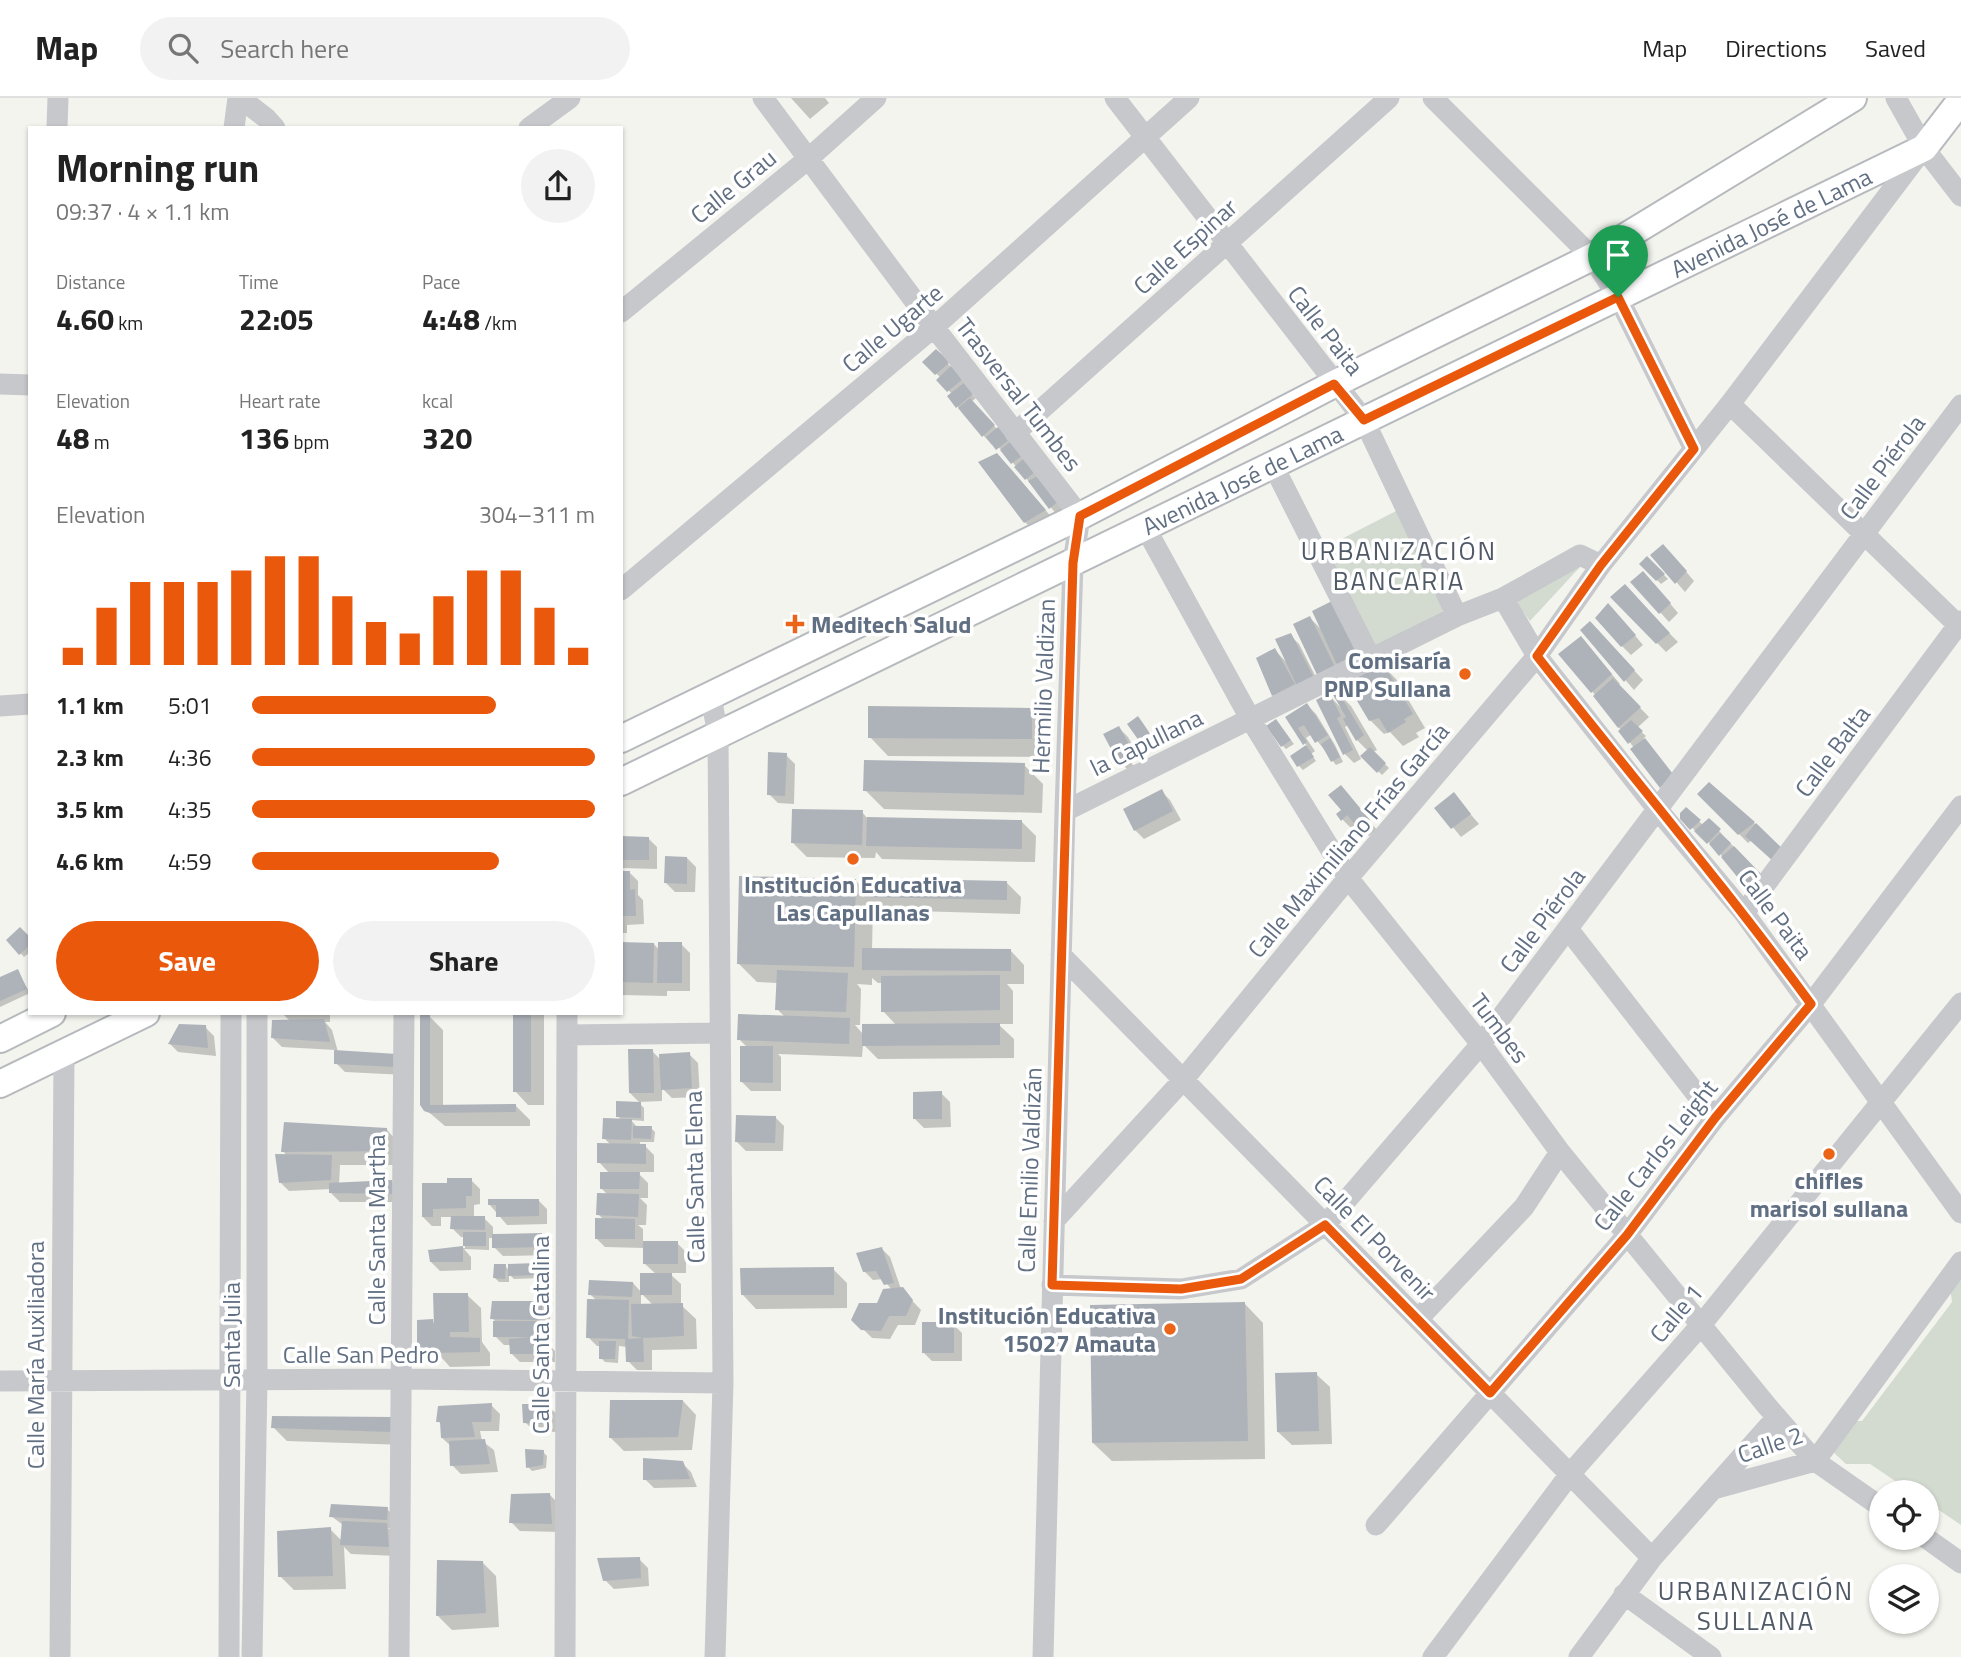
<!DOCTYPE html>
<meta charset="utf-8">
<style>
body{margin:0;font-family:"Titillium Web",sans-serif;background:#f2f2f2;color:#222;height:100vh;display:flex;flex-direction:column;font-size:26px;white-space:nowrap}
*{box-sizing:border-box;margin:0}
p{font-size:23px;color:#767676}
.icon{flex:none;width:38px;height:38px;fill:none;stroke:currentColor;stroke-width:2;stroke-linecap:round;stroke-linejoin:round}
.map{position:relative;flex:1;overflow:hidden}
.drawer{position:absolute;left:28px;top:28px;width:595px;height:889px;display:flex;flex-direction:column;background:#fff;border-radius:0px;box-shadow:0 2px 5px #0004}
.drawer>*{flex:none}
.buttons{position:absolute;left:1869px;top:1382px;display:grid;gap:14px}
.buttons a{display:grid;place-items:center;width:70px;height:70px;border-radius:50%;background:#fff;box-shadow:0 2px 5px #0004;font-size:35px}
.pin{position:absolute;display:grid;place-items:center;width:60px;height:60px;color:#fff;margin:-72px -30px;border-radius:50% 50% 50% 0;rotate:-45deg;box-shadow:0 0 7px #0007}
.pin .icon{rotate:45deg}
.round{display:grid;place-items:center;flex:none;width:74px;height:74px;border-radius:37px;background:#f2f2f2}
.summary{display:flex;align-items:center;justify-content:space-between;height:119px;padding:0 28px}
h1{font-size:38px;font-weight:700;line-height:52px}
.figures{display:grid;grid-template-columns:repeat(3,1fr);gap:10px;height:119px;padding:7px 28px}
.figures div{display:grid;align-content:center}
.figures b{font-size:30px;font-weight:700}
.figures small{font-size:19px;font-weight:400}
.figures p{font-size:19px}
.chart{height:196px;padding:14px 28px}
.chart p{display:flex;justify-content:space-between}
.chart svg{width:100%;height:126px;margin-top:7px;stroke:#ea580c;stroke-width:6}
.button{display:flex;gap:14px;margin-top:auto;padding:14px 28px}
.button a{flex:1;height:80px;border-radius:42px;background:#ea580c;color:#fff;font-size:28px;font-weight:700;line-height:80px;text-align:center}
.button a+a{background:#f2f2f2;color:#222}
ul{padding:0 28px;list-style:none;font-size:23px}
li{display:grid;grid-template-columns:112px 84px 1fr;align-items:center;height:52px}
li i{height:18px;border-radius:9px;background:#ea580c}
header{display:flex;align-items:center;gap:42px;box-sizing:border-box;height:98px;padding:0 35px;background:#fff;border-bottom:2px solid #e0e0e0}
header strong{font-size:33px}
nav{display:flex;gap:38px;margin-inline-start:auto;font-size:24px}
.search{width:490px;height:63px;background:#f2f2f2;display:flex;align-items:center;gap:18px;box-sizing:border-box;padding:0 24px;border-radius:38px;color:#767676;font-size:26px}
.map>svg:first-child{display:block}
.green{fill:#d3dbd0}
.shadow{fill:#0003;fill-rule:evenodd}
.building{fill:#aeb3ba}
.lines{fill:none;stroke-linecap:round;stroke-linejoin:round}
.major-casing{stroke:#b6b9bd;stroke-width:30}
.minor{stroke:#c6c8cc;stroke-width:21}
.major{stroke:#fff;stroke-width:26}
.route-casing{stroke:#fff;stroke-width:14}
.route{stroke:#ea580c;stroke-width:9}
.poi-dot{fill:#eb6418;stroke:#fff;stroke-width:2.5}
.labels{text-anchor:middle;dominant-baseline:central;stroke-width:7;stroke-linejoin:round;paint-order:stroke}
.street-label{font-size:24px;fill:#616f82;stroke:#fff}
.poi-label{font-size:24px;font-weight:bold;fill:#616f82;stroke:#fff;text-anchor:end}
.neighbourhood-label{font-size:26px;letter-spacing:2px;fill:#505a67;stroke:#fff}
</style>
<header>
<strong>Map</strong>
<div class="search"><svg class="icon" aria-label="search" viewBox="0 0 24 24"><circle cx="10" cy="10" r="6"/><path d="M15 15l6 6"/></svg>Search here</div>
<nav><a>Map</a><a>Directions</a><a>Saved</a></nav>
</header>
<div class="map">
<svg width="1961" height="1559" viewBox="0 0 1961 1559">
<rect width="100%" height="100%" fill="#f4f4ef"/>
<path class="green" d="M1398,412l51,98 -79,40 -50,-98z
M1580,469l-50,54 -18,-24z
M1961,1174v253l-34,-23v-9h-14l-43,-29h-24l-13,-12 15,-31h14l90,-119 -2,-16z"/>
<path class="shadow" d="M791,0h34l4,5 -19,16z
M936,253l30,32 -3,2 13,13 -5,4 27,28 6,-5 64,85 -9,7 -56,-66 -10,-8 -1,2 -35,-39 -5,-12 -13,-14 2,-2 -17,-16z
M997,357l14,14 47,56 -19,11 -14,-14z
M1653,457h19l22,26 -9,11z
M1647,460l21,21 -7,5 -20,-20z
M1633,484h19l26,31 -9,9z
M1624,489l54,55 -12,10 -54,-55z
M1617,516l26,31 -12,10 -9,-9z
M1310,520l13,13 59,34 14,14 29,49 -9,5 3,4 -16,9 -13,-14 -6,2 -14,-14 -15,-39 -19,-19 7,17 -14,8z
M1582,532l17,2 44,48 -9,10z
M1290,537l9,9 22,43 -39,17 -9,-9 2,-45 12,13z
M1590,550l30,36 -2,1 31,32 -12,11 9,8 -3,3 10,11 -19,-2 -42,-57z
M1337,594l14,14 26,44 -4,2 16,16 -7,7 -19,-19 5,-5 -11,-11 -9,-15 -3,2 16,32 -7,4 -9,-9 -16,-59 12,13z
M1307,607l9,9 19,31 8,17 -7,3 -24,-31 -6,4 9,13 -4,3 5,7 -13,9 -4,-4 8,-20 -20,-29z
M1031,611l19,19v29l-162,-1 -18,-19z
M1276,623l18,23 -8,5 -3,-3z
M1142,624l13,20 -8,6 -4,-4z
M1119,630l9,9 10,18 -8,5 4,7 -6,3 -9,-9z
M786,657l9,9 -1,40 -16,-1 -9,-9z
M1024,667l19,19 -1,29 -158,-4 -19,-19z
M1709,686l45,39 38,37 -40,-20 -4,3 -49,-49z
M1161,693l9,9 11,20 -37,19 -9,-9z
M1454,697l25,29 -18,13 -24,-29z
M1349,698l28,34 -8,6 -12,-12 -6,4 -9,-9z
M1686,711l17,16 6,-5 61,66 -16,6 -41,-46 -32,-28z
M862,714l6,7 154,3 14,14 -1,26 -153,-3 -6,-7 -1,6 -68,-1 -14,-14z
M621,740h27l9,9v22l-36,-1z
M687,760l9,9 -1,25h-20l-9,-9z
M621,774h8l9,9v14l5,5 1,24 -17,1v8h-6z
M855,782l11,11 141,-8 14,14 -1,17 -140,-4 -7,-6 -1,46 139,1 13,14v19h-17l6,7v33h-15l16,15v19l-136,1 -15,-15 -1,13 -84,-3 3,3v34h-30l-9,-9 6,-34 -9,-9 46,-22 -8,-8 1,-26 -21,-1 -19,-19zM872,880l6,5h4l1,28 14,15 -34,8 -8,-9h5l1,-36 -4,-5 15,1z
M30,841v13l-6,5 -16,-17z
M621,846h33l5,6 22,-6 9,9v38h-23v5l-46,-1z
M17,873l13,22 -30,14v-28z
M282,915h48v9h-5l7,8 6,22 58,3 10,20 -61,-3 -9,-9v-13l-54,-3 -9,-9 17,-17z
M515,915h29v92h-16l-13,-14z
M429,918l14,14v76h73l14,14v6h-85l-20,-17z
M205,929l9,9 2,20 -38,-4 -8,-8z
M652,953l9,9 28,-6 9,9 2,34 -28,1 -10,-10v13l-23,1 -9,-9z
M941,995l9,9 1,25 -27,1 -9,-9z
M640,1006l4,4v13l-13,-1 7,8h13l4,4 -1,10h-14v4h5l9,9v17h-17l11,11v15h-8l7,7 -1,20h-8l5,4v13l34,1 9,9v21h-17l12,11v21l15,14 1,30 -45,1v20h-15l-9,-9 -1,-14 -8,-1 -1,17 -13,-1 -4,-4v-12h-4l-9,-9 9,-36 -7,-7 43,-11 9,10 15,-18 -12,-11v-16l-40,-1 -9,-9 8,-18 -6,-6 10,-19 -7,-7 9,-14 -11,-12 12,-17 -7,-7 18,-17 -4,-5zM641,1195l12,12h-12z
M775,1019l9,9 -1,25h-37l-9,-9z
M387,1032l13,14 1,21h-61l-1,20 52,-3 11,20h-62l-9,-9v-4l-42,2 -9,-9 7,-26 -4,-5z
M471,1082l9,9v15l-6,1v13h10l9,9v9l49,-1 9,9v11l-48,1 -9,-9v-9h-5v12l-25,-1 7,8v13l-31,1 -9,-9 -1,-10 35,-4v-11h-4l-9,-9v-11h-11v9h-9l-9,-9 26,-32z
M538,1102l9,9v15l-40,1 -18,-21z
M881,1150l9,9 11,32 20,21 -6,15h-17l-8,14 -18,-1 -19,-19 26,-14 13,-15 -9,-11 -10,1 -9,-9z
M537,1167l4,4v9l-27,1 -5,-5v8h-10l-4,-4 10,-12 5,5z
M833,1171l14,14v25l-91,1 -13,-14z
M467,1197l14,13 1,34 8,11v13l-40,1 -9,-10h-13l-9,-9 13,-27 4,4z
M541,1205l9,9v14l-5,3v12l10,10v11h-35l-9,-9v-8h-7l-9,-9v-15l-3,-3z
M1245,1206l18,19 2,136 -153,2 -19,-18z
M953,1226l9,9v28h-30l-9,-9z
M1316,1276l14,13 2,57 -40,1 -14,-13z
M683,1303l13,14 -4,35 -68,1 -14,-14z
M491,1307l9,9 -1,17h-19l2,10 12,9 4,22 -37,2 -9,-9 -1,-19 -9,-8v-13l-4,-4z
M548,1308l9,8v18l-23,-1 -9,-9z
M394,1321l12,26 -119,-4 -14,-14z
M543,1354l4,4 -1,12 -14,3 -4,-4z
M682,1365l9,9 6,15 -43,1 -9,-9z
M550,1397l9,9 1,28 -40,-1 -9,-9z
M387,1411l9,9v10h-8l7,6 2,22 -46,-2 -7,-7 2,42 -52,1 -14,-14 50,-47 12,12 1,-16 -12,-9z
M639,1461l9,9 1,18 -35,3 -9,-9z
M482,1464l14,14 3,51 -47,3 -14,-14z"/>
<path class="building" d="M936,251l14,13 -15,13 -13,-13z
M951,268l13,12 -17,14 -11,-12z
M964,285l9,11 -17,14 -9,-12z
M970,300l25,27 -13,12 -24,-29z
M1004,324l11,13 -19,15 -10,-13z
M1016,339l12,14 -17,13 -11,-14z
M997,355l49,57 -22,13 -46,-61z
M1029,356l11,14 -15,12 -11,-13z
M1040,377l20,25 -11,9 -21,-28z
M1663,446l24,27 -12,13 -25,-29z
M1647,458l18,18 -9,7 -17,-17z
M1643,473l28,32 -12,11 -29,-32z
M1625,486l45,49 -14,11 -46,-47z
M1338,500l28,56 -28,13 -26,-56z
M1608,505l28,32 -15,12 -26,-29z
M1310,518l26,53 -17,10 -26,-55z
M1590,523l45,49 -11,12 -44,-52z
M1291,535l23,45 -17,8 -22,-47z
M1581,538l31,38 -21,19 -33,-39z
M1275,550l20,36 -23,12 -16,-38z
M1383,565l30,51 -9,5 2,3 -18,11 -9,-15 -10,3 -22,-37z
M1613,580l28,29 -23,21 -25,-32z
M1337,592l27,45 -8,6 -13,-22 3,-2 -14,-24z
M1329,595l12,23 -4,2 16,32 -10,5 -27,-55z
M1307,605l21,32 -13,8 -11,-18 -6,3 9,14 -4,3 -18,-28z
M868,608l164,2v31l-164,-1z
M1138,618l15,22 -11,7 -15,-21z
M1276,621l15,21 -10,7 -15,-21z
M1631,622l12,11 -15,13 -10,-13z
M1119,628l11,20 -8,5 4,7 -8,4 -15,-28z
M1330,640l10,19 -9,5 -10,-18z
M1645,640l28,36 -13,14 -30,-39z
M1306,647l8,12 -17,10 -7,-11z
M1370,649l16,16 -9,10 -17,-17z
M768,654l19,1 -2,43 -18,-1z
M864,662l161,3 -1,32 -161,-4z
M1709,684l46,40 -17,13 -41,-41z
M1341,687l29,35 -11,9 -12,-14 -6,6 -5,-7 5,-4 -13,-15z
M1162,691l11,22 -39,20 -11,-22z
M1454,694l17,22 -20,15 -17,-21z
M1686,709l15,13 -11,10 -10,-11v-6z
M792,711l71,1 -1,35 -71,-2z
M867,719l155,3v29l-156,-3z
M1709,720l12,11 -14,15 -13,-13z
M1756,725l28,27 -10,12 -29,-26z
M1720,735l11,10 -12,13 -10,-12z
M621,738l28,1v23h-28z
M1734,748l29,30 -11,10 -9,-2 -22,-27z
M665,758l22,1v27l-23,-1z
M621,773h9v19l5,-1 1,27h-15z
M739,778l117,3 -2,88 -117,-3z
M864,780l143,3v19l-143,-3z
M20,829l10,10v8l-11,10 -13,-15z
M621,844l33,1 -1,40 -32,-1z
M658,844h24v41h-25z
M862,850l149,1v22l-149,-1z
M18,871l9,20 -27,12v-24z
M777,872l71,3 -2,39 -71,-2z
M1000,877v35l-119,2v-36z
M513,915h18v79h-18z
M420,916h10v91l86,-1v8l-86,1 -6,-2 -4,-6z
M738,916l112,4 -1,26 -112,-4z
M324,921l6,23 -59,-4 1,-18z
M1000,925v22l-138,1v-22z
M179,926l27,1 2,23 -40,-4z
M740,948h33v37l-33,-1z
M628,951h25l1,44h-25z
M334,952l63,4v13l-63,-3z
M690,954l2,36 -31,2 -2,-36z
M942,993v28h-29v-27z
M616,1003l25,1v16l-25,-1z
M736,1017l40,1 -1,27 -40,-1z
M603,1020l29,1 -1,21 -29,-1z
M284,1024l103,6 1,23 -107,1z
M633,1028h19l-1,13 -18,-1z
M597,1045l49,1v20l-49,-1z
M275,1056l57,1 -1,25 -52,3z
M600,1074h40l-1,17h-39z
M447,1080h25v18h-6v12l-33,1v8h-11v-34h25z
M392,1082l3,14 -66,-1v-10z
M597,1095l42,1 -1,23 -42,-2z
M488,1101h51v17l-43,1v-12h-8z
M451,1118h34v14l-35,-1z
M595,1120l40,1v20h-40z
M463,1134h23v14h-23v16h-33l-2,-12 35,-4z
M542,1135l1,14 -51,1v-14z
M643,1143h35v23h-35z
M882,1149l12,36 -10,2 -8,-14 -13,1 -7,-19z
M537,1165l1,12 -30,1v-12z
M494,1166h12l-1,15 -12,-1z
M834,1169v28h-93l-1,-27z
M640,1175h32v22h-32z
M589,1182l44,2 -1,15 -44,-2z
M903,1189l10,13 -7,16h-17l-8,15 -20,-1 -10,-10 8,-17h18l6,-14z
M433,1195h35l1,39h-19v5l30,1v14l-46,1v-4h-17v-29l16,-1 1,8z
M587,1201l42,1 -1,39 15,-1 -11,-2 -1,-32 52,-1 1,33 -41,2 1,24h-18l-1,-23 -39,-1z
M492,1203h50v16l-5,3 -47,-1z
M1245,1204l3,139 -156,2 -2,-138z
M493,1223h44v16l10,3v14h-37l-1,-15 22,-2h-38z
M922,1224h32v31h-32z
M599,1243h17l-1,18h-16z
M1317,1274l2,59 -42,1 -2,-59z
M610,1302h73l-5,37 -69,1z
M492,1305l-1,19h-19l3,15 -34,1 -1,-16h-4l2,-16z
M522,1306h27v20l-26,-1z
M272,1318l123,1 -3,15 -121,-4z
M485,1341l5,25 -40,2 -1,-25z
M525,1351l19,1 -1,15 -17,3z
M643,1360l40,3 7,18 -47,1z
M550,1395l2,31 -43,-1 2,-29z
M331,1406l57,3 -1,13 -58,-3z
M342,1423l45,2 2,24 -49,-2z
M331,1429l2,49 -55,1 -1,-46z
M640,1459l1,21 -38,3 -6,-23z
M437,1462l46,1 3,52 -50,3z"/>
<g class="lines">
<g class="major-casing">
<g id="major">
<path d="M621,641l459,-223 254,-132 258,-127 261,-159"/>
<path id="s1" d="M621,684l1303,-634 37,-48"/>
<path d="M0,941l52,-26"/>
<path d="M0,986l146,-71"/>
</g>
</g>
<path class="minor" d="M240,0l26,20 9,10
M763,0l171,229 146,189 -7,47 -8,248 -22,846
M1115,0l249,322 93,196
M1433,0l159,159 26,40 76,152
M1896,0l28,50 37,48
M57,30l1,-30
M234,30l4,-30
M529,30l41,-30
M621,214l187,-153 68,-61
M0,286l30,1
M1730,306l231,224
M1015,335l374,-335
M1273,367l98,194
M1145,429l106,193 97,158 133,166 79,108 207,254 48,55 66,46
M621,492l313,-263 255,-229
M1503,500l34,58 121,154 86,103 217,300
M711,599l7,38 5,648 -8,274
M0,608l30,-2
M1065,713l392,-195 46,-18 77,-43 21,10
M1744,815l217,-292
M1568,831l147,189
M1061,857l591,603
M567,937l152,-2
M1054,1123l129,-141 165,-202 189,-222 64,-91 129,-161 193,-255
M1052,1187l129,4 60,-10 84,-54 156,-181 480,-639
M1418,1221l106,-112 36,-55
M0,1283l401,-2 322,4
M1713,1391l64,-72
M1376,1427l251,-290 88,-117 96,-114 150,-198
M1926,1440l35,25
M1624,1496l87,63
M60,1559l4,-604
M229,1559l2,-644
M252,1559l5,-276v-368
M399,1559l5,-644
M565,1559l2,-644
M1433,1559l137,-183 131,-149 260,-322
M1579,1559l73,-99 61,-69 102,-28 146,-199"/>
<use href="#major" class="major"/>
</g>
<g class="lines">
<g class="route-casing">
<path id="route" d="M1618,199l76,152 -93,116 -64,91c91,116 187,229 274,348l-96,114 -88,117 -137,158 -165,-168 -84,54 -60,10 -129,-4 21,-722 7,-47 254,-132 30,36z"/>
</g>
<use href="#route" class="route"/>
</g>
<g class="poi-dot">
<path d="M791.5 515.5h7v7h7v7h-7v7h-7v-7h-7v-7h7z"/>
<circle cx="1465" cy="576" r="7"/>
<circle cx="853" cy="761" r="7"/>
<circle cx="1829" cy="1056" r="7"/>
<circle cx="1170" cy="1231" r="7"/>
</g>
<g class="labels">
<g class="street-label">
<text transform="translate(733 88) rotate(-39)">Calle Grau</text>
<text stroke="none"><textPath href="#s1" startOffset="1279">Avenida José de Lama</textPath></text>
<text transform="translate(1185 148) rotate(-42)">Calle Espinar</text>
<text transform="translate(892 230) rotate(-40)">Calle Ugarte</text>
<text transform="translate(1326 232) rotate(52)">Calle Paita</text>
<text transform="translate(1019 296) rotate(52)">Trasversal Tumbes</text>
<text transform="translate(1882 369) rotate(-53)">Calle Piérola</text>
<text stroke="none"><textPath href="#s1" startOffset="691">Avenida José de Lama</textPath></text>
<text transform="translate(1043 588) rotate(-88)">Hermilio Valdizan</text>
<text transform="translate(1146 644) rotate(-26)">la Capullana</text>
<text transform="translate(1832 653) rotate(-53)">Calle Balta</text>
<text transform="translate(1348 742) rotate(-50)">Calle Maximiliano Frías García</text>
<text transform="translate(1776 816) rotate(53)">Calle Paita</text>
<text transform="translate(1542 822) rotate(-53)">Calle Piérola</text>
<text transform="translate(1500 930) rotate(53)">Tumbes</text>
<text transform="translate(1655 1057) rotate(-52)">Calle Carlos Leight</text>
<text transform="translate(1029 1072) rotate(-88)">Calle Emilio Valdizán</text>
<text transform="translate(694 1079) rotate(-91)">Calle Santa Elena</text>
<text transform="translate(376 1132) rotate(-90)">Calle Santa Martha</text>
<text transform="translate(1375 1140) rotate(46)">Calle El Porvenir</text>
<text transform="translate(1676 1215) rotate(-50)">Calle 1</text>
<text transform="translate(231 1237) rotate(-90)">Santa Julia</text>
<text transform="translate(540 1237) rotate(-90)">Calle Santa Catalina</text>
<text x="361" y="1256">Calle San Pedro</text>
<text transform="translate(35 1257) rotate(-90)">Calle María Auxiliadora</text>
<text transform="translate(1770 1346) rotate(-19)">Calle 2</text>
</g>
<g class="poi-label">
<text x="811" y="526" text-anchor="start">Meditech Salud</text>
<text x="1451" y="562">Comisaría<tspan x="1451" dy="28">PNP Sullana</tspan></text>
<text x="853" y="786" text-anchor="middle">Institución Educativa<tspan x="853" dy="28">Las Capullanas</tspan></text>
<text x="1829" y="1082" text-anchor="middle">chifles<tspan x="1829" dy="28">marisol sullana</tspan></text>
<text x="1156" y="1217">Institución Educativa<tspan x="1156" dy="28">15027 Amauta</tspan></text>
</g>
<g class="neighbourhood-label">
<text x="1399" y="452">URBANIZACIÓN<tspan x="1399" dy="30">BANCARIA</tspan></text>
<text x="1756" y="1492">URBANIZACIÓN<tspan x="1756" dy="30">SULLANA</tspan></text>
</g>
</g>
</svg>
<div class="buttons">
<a><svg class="icon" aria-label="locate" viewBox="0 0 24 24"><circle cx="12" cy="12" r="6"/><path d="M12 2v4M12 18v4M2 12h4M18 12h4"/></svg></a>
<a><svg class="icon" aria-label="layers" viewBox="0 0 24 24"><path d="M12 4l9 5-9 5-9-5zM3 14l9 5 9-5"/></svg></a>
</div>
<div class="pin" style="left:1618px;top:199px;background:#1e9e55"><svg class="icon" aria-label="arrive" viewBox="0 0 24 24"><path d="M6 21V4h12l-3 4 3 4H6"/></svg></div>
<section class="drawer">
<div class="summary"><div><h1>Morning run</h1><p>09:37 · 4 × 1.1 km</p></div><a class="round"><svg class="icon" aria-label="share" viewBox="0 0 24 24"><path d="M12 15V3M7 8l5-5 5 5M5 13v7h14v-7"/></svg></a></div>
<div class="figures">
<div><p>Distance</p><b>4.60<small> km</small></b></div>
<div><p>Time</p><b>22:05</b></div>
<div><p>Pace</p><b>4:48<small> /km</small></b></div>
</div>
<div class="figures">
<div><p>Elevation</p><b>48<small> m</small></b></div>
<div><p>Heart rate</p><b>136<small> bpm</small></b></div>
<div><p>kcal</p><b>320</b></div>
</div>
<div class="chart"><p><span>Elevation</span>304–311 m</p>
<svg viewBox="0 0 160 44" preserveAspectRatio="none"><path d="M5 44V38M15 44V24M25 44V15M35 44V15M45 44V15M55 44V11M65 44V6M75 44V6M85 44V20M95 44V29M105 44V33M115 44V20M125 44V11M135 44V11M145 44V24M155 44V38"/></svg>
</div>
<ul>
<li><b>1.1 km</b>5:01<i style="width:71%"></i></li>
<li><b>2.3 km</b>4:36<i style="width:100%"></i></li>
<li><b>3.5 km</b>4:35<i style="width:100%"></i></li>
<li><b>4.6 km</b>4:59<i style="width:72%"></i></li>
</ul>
<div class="button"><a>Save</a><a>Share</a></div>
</section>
</div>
